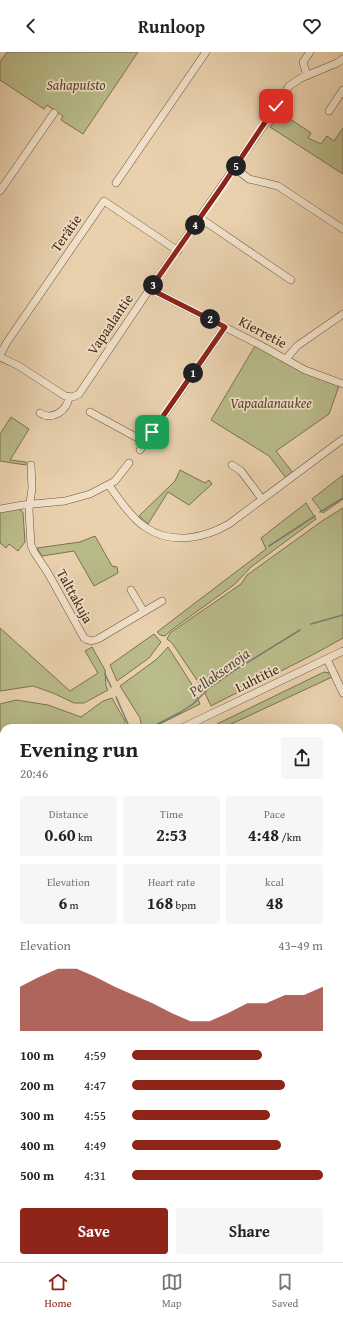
<!DOCTYPE html>
<meta charset="utf-8">
<style>
body{margin:0;font-family:"Gentium Book Plus",serif;background:#f6f6f6;color:#222;height:100vh;display:flex;flex-direction:column;font-size:15px;white-space:nowrap}
*{box-sizing:border-box;margin:0}
p{font-size:13px;color:#767676}
.icon{flex:none;width:22px;height:22px;fill:none;stroke:currentColor;stroke-width:2;stroke-linecap:round;stroke-linejoin:round}
.map{position:relative;flex:1;overflow:hidden}
.panel{position:absolute;left:0px;top:672px;width:343px;height:538px;display:flex;flex-direction:column;background:#fff;border-radius:12px 12px 0 0;box-shadow:0 4px 16px #0002}
.panel>*{flex:none}
.pin{position:absolute;display:grid;place-items:center;width:34px;height:34px;color:#fff;margin:-17px;border-radius:8px;box-shadow:0 2px 6px #0006}
.km{position:absolute;width:20px;height:20px;margin:-10px;border-radius:50%;background:#222;color:#fff;font-size:11px;line-height:20px;text-align:center}
.round{display:grid;place-items:center;flex:none;width:42px;height:42px;border-radius:4px;background:#f6f6f6}
.overview{display:flex;align-items:center;justify-content:space-between;height:68px;padding:0 20px}
h1{font-size:22px;font-weight:700;line-height:30px}
.metrics{display:grid;grid-template-columns:repeat(3,1fr);gap:6px;height:68px;padding:4px 20px}
.metrics div{display:grid;align-content:center;border-radius:4px;background:#f6f6f6;text-align:center}
.metrics b{font-size:17px;font-weight:700}
.metrics small{font-size:11px;font-weight:400}
.metrics p{font-size:11px}
.chart{height:112px;padding:8px 20px}
.chart p{display:flex;justify-content:space-between}
.chart svg{width:100%;height:72px;margin-top:4px;fill:#8f2418;opacity:.7}
.primary-button{display:flex;gap:8px;margin-top:auto;padding:8px 20px}
.primary-button a{flex:1;height:46px;border-radius:4px;background:#8f2418;color:#fff;font-size:16px;font-weight:700;line-height:46px;text-align:center}
.primary-button a+a{background:#f6f6f6;color:#222}
ul{padding:0 20px;list-style:none;font-size:13px}
li{display:grid;grid-template-columns:64px 48px 1fr;align-items:center;height:30px}
li i{height:10px;border-radius:5px;background:#8f2418}
header{display:flex;justify-content:space-between;align-items:center;height:52px;padding:0 20px;background:#fff;font-size:18px;font-weight:700}
.menu{display:flex;justify-content:space-around;align-items:center;height:56px;border-top:1px solid #e0e0e0;background:#fff;font-size:11px;color:#767676}
.menu a{display:grid;justify-items:center;gap:2px}
.menu .on{color:#8f2418}
.map>svg:first-child{display:block}
.green{fill:#b9bb89;stroke:#7e724e}
.lines{fill:none;stroke-linecap:round;stroke-linejoin:round}
.stream{stroke:#777d73;stroke-width:1.5}
.minor-casing{stroke:#6c523a;stroke-width:8}
.minor{stroke:#f1e1ca;stroke-width:7}
.route-casing{stroke:#fff;stroke-width:8}
.route{stroke:#8f2418;stroke-width:5}
.labels{text-anchor:middle;dominant-baseline:central;stroke-width:3.5;stroke-linejoin:round;paint-order:stroke}
.park-label{font-size:14px;font-style:italic;fill:#5b452b;stroke:#f1e1ca}
.street-label{font-size:14px;fill:#432814;stroke:#f1e1ca}
.water-label{font-size:15px;font-style:italic;fill:#584b3c;stroke:#f1e1ca}
</style>
<header><svg class="icon" aria-label="back" viewBox="0 0 24 24"><path d="M15 5l-7 7 7 7"/></svg>Runloop<svg class="icon" aria-label="heart" viewBox="0 0 24 24"><path d="M12 20l-8-8c-3-5 5-10 8-4 3-6 11-1 8 4z"/></svg></header>
<div class="map">
<svg width="343" height="1210" viewBox="0 0 343 1210">
<rect width="100%" height="100%" fill="#e9d1ae"/>
<filter id="stains"><feTurbulence type="fractalNoise" baseFrequency=".005" numOctaves="4"/><feColorMatrix values="0 0 0 0 .2 0 0 0 0 .09 0 0 0 0 .02 0 0 0 .5 -.17"/></filter>
<radialGradient id="worn" r=".72"><stop offset=".6" stop-color="#630" stop-opacity="0"/><stop offset="1" stop-color="#630" stop-opacity=".3"/></radialGradient>
<path class="green" d="M7,0h131l-55,82 -22,-14 2,-4 -16,-11 -3,4 -44,-29v-18z
M280,60l31,21 -3,5 13,6 6,-8 7,5 9,-13v46l-73,-47z
M255,294l84,40 -10,28 -53,37 17,22 -7,5 -17,-22 -58,-36z
M11,365l18,12 -19,31 16,2v3l-26,-4v-27z
M180,418l25,13 4,-3 3,4 -23,21 -21,-13 -20,32 -9,-8 36,-35z
M343,423v24l-20,14 -11,-14z
M306,451l10,16 -65,48 -16,17 -65,47 -5,5 -5,-1 -3,-3 109,-83 -5,-11z
M343,456v130c-43,25 -88,45 -132,68l-8,-17 -31,-46 -5,-4 3,-6 71,-49 6,-9 75,-54z
M17,457l4,1 2,3 2,29 -7,9 -9,-7 -3,4 -6,-5v-32z
M95,484l17,30 5,1 1,6 -24,13 -20,-35 -32,5 -5,-8 43,-6z
M0,576l70,63 28,-18 -13,-22 7,-4 13,23 1,16 2,4 -24,13h-10l-21,-10 -20,-7 -33,5z
M154,582l7,8 -12,16 -32,23 -7,-16z
M168,595l23,36 9,21 -48,24h-10l-2,-10 -20,-32 37,-27z
M324,620l5,1 3,4 -105,49 -1,2h-7l-2,-4z
M112,646l13,23v5l-5,2h-116v3l-4,-1v-26l16,-4 32,5 33,12 22,-16z
M4,784v422h243l-6,4h-241v-419z
M339,933h4v277h-97l5,-4h88z"/>
<g class="lines">
<path class="stream" d="M320,460l23,-14
M269,494l46,-30
M311,572l32,-9
M105,622l6,13
M116,645l12,27
M150,676l31,-16 12,-8 15,-15 27,-19 65,-40
M0,685l4,1
M0,737l4,2
M69,1206l2,4"/>
<g class="minor-casing">
<path id="minor" d="M307,24l-4,-14 7,-10
M329,59l14,-21
M235,116l14,11 29,7 65,43
M116,131l90,-131
M0,139l54,-78
M200,166l91,62
M150,237l110,56 45,25 38,14
M0,303l7,-13 97,-141 74,50
M0,305l19,9 46,30 8,1 6,-3 66,-98 117,-168 27,-42 12,-8 36,-15 6,-4
M286,307l11,-13 46,-32
M90,360l55,30
M40,361c12,8 27,-2 29,-16
M140,398l85,-123
M31,413l1,23 -3,22 2,35 3,7 14,21 36,65c5,4 8,3 14,1l64,-38
M232,413l9,6 21,28
M109,433c8,12 24,34 36,42 26,18 58,12 84,-3l114,-85
M0,457l23,-4 42,-4 25,-7 25,-13 14,-18
M131,538l13,22
M327,607l16,34
M182,676l161,-77
M0,716l4,1
M339,794l4,1
M339,846l4,-36
M339,909l4,1"/>
</g>
<use href="#minor" class="minor"/>
</g>
<g class="lines">
<g class="route-casing">
<path id="route" d="M152,380l73,-105 -75,-38 73,-104 53,-79"/>
</g>
<use href="#route" class="route"/>
</g>
<g class="labels">
<g class="park-label">
<text x="76" y="33">Sahapuisto</text>
<text x="271" y="351">Vapaalanaukee</text>
</g>
<g class="street-label">
<text transform="translate(66 181) rotate(-55)">Terätie</text>
<text transform="translate(110 272) rotate(-56)">Vapaalantie</text>
<text transform="translate(263 280) rotate(28)">Kierretie</text>
<text transform="translate(75 544) rotate(61)">Talttakuja</text>
<text transform="translate(257 626) rotate(-26)">Luhtitie</text>
</g>
<g class="water-label">
<text transform="translate(219 620) rotate(-36)">Pellaksenoja</text>
</g>
</g>
<rect width="100%" height="100%" filter="url(#stains)"/>
<rect width="100%" height="100%" fill="url(#worn)"/>
</svg>
<div class="pin" style="left:152px;top:380px;background:#1e9e55"><svg class="icon" aria-label="arrive" viewBox="0 0 24 24"><path d="M6 21V4h12l-3 4 3 4H6"/></svg></div>
<div class="pin" style="left:276px;top:54px;background:#d93025"><svg class="icon" aria-label="check" viewBox="0 0 24 24"><path d="M5 12l5 5 9-10"/></svg></div>
<b class="km" style="left:193px;top:321px">1</b>
<b class="km" style="left:210px;top:267px">2</b>
<b class="km" style="left:153px;top:233px">3</b>
<b class="km" style="left:195px;top:173px">4</b>
<b class="km" style="left:236px;top:114px">5</b>
<section class="panel">
<div class="overview"><div><h1>Evening run</h1><p>20:46</p></div><a class="round"><svg class="icon" aria-label="share" viewBox="0 0 24 24"><path d="M12 15V3M7 8l5-5 5 5M5 13v7h14v-7"/></svg></a></div>
<div class="metrics">
<div><p>Distance</p><b>0.60<small> km</small></b></div>
<div><p>Time</p><b>2:53</b></div>
<div><p>Pace</p><b>4:48<small> /km</small></b></div>
</div>
<div class="metrics">
<div><p>Elevation</p><b>6<small> m</small></b></div>
<div><p>Heart rate</p><b>168<small> bpm</small></b></div>
<div><p>kcal</p><b>48</b></div>
</div>
<div class="chart"><p><span>Elevation</span>43–49 m</p>
<svg viewBox="0 0 160 44" preserveAspectRatio="none"><path d="M0 44V17L10 11L20 6L30 6L40 11L50 17L60 22L70 27L80 33L90 38L100 38L110 33L120 27L130 27L140 22L150 22L160 17V44z"/></svg>
</div>
<ul>
<li><b>100 m</b>4:59<i style="width:68%"></i></li>
<li><b>200 m</b>4:47<i style="width:80%"></i></li>
<li><b>300 m</b>4:55<i style="width:72%"></i></li>
<li><b>400 m</b>4:49<i style="width:78%"></i></li>
<li><b>500 m</b>4:31<i style="width:100%"></i></li>
</ul>
<div class="primary-button"><a>Save</a><a>Share</a></div>
</section>
</div>
<nav class="menu">
<a class="on"><svg class="icon" aria-label="home" viewBox="0 0 24 24"><path d="M3 11l9-7 9 7M6 9v11h12V9"/></svg>Home</a>
<a><svg class="icon" aria-label="map" viewBox="0 0 24 24"><path d="M3 6l6-2 6 2 6-2v14l-6 2-6-2-6 2zM9 4v14M15 6v14"/></svg>Map</a>
<a><svg class="icon" aria-label="saved" viewBox="0 0 24 24"><path d="M7 4h10v16l-5-4-5 4z"/></svg>Saved</a>
</nav>
